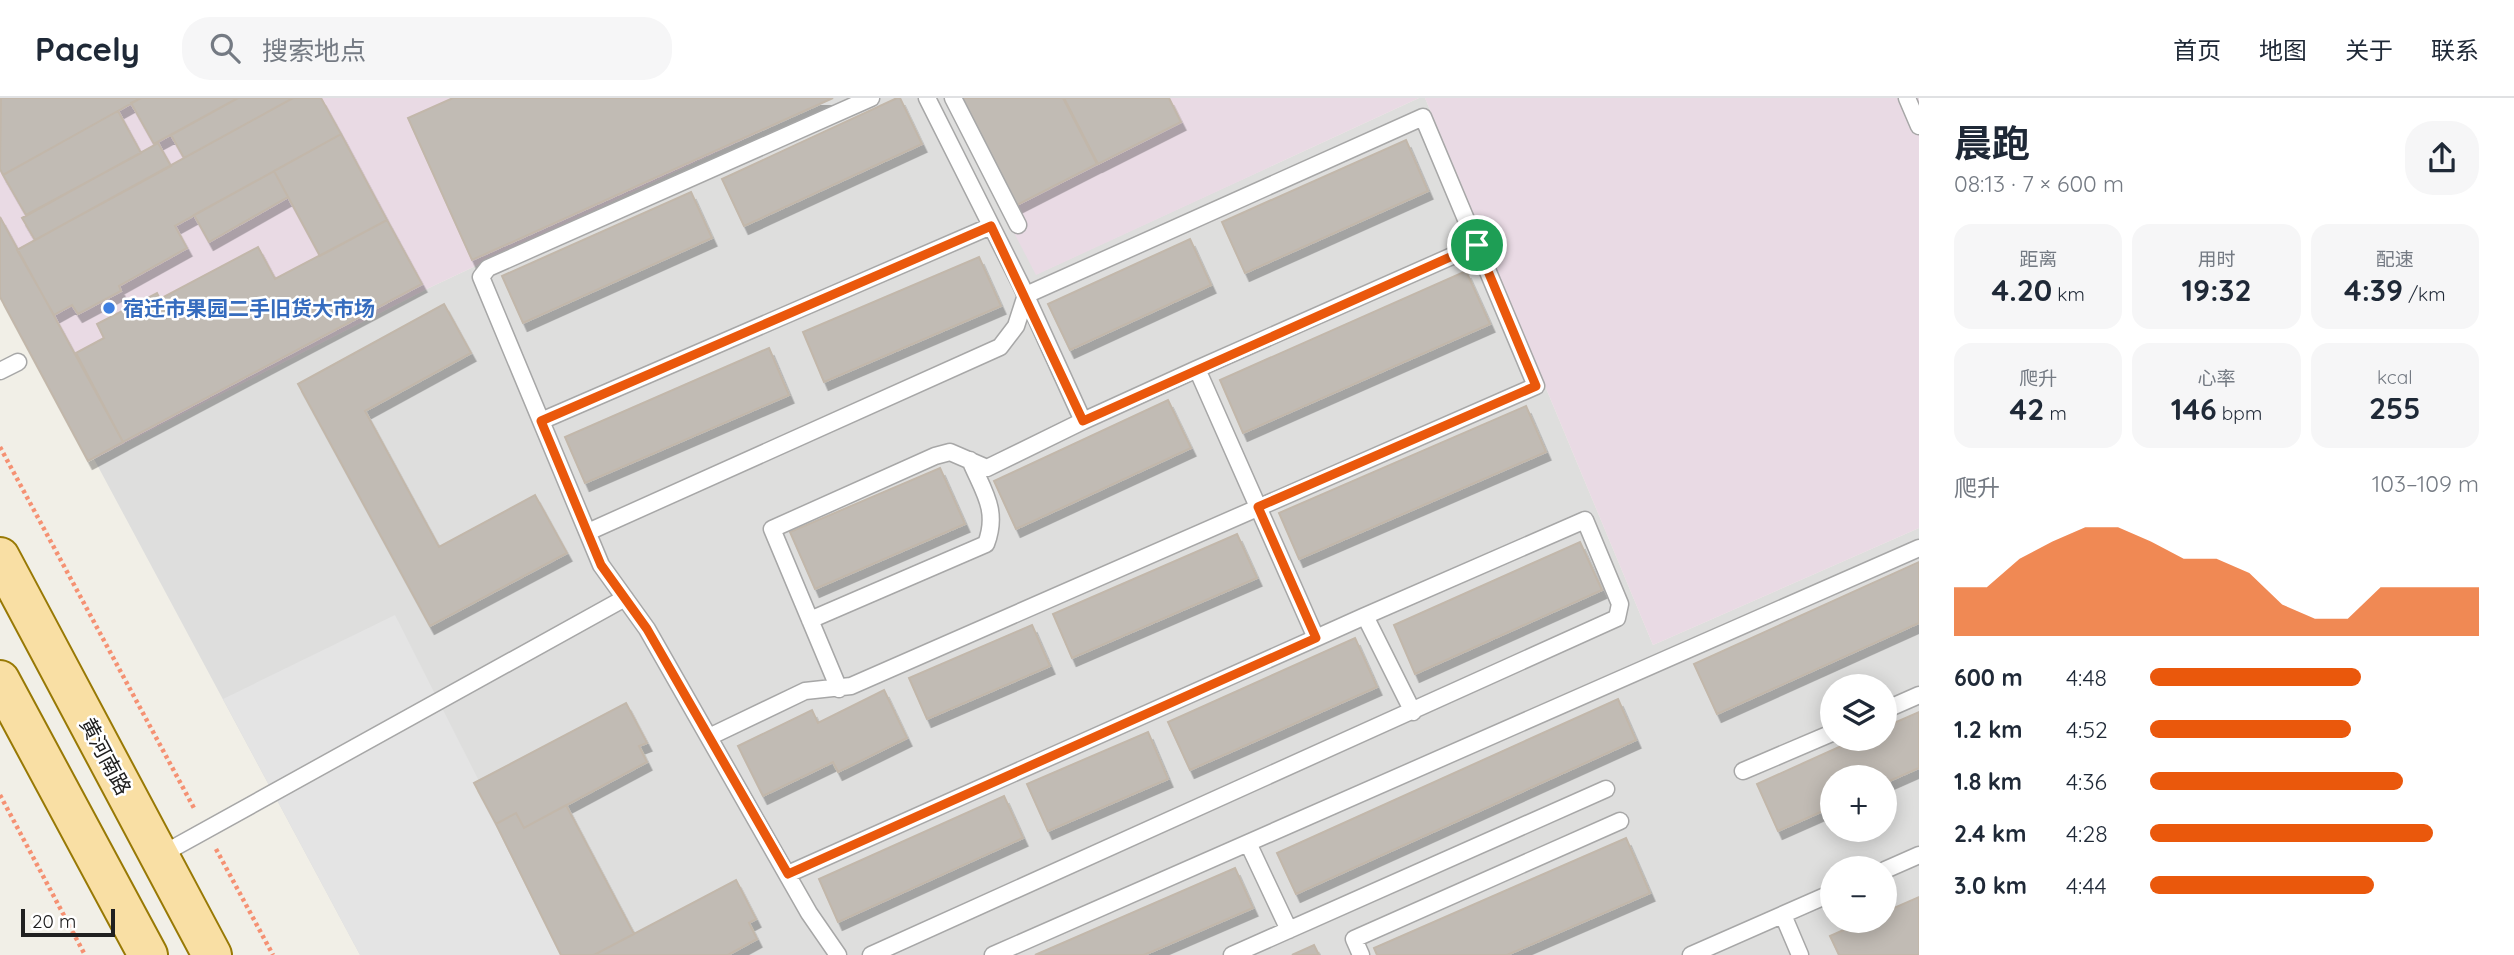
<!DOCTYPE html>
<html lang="zh">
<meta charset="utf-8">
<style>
body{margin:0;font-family:Quicksand,"Noto Sans SC",sans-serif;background:#f6f6f7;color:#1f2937;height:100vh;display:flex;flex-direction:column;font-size:26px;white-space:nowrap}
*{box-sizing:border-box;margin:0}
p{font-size:23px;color:#747a83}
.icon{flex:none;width:38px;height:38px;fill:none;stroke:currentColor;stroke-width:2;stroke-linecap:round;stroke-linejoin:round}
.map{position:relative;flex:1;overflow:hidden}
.sheet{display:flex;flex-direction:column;background:#fff;width:595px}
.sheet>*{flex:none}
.buttons{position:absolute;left:1820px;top:576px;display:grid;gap:14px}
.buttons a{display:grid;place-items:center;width:77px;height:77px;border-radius:50%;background:#fff;box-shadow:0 4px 18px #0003;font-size:35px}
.scale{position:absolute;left:21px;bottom:18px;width:94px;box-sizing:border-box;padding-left:7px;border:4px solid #202020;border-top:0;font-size:19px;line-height:24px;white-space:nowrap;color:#202020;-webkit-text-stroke:5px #fff;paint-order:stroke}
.pin{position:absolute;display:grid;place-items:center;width:60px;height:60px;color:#fff;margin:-30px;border:4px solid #fff;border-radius:50%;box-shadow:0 2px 7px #0007}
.round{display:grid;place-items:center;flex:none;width:74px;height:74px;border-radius:28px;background:#f6f6f7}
.head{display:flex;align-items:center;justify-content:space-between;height:119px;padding:0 35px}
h1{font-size:38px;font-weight:700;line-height:52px}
.figures{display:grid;grid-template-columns:repeat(3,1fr);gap:10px;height:119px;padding:7px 35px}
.figures div{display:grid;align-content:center;border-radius:18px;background:#f6f6f7;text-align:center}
.figures b{font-size:30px;font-weight:700}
.figures small{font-size:19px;font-weight:400}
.figures p{font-size:19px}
.chart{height:196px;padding:14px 35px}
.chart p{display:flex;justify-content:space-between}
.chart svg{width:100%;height:126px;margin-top:7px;fill:#ea580c;opacity:.7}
ul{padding:0 35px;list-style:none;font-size:23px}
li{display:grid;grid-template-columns:112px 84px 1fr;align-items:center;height:52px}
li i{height:18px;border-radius:9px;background:#ea580c}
header{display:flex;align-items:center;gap:42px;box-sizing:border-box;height:98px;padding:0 35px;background:#fff;border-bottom:2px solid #e0e1e3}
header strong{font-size:33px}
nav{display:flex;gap:38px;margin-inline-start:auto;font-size:24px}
.search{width:490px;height:63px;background:#f6f6f7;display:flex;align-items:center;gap:18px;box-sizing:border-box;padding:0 24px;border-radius:28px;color:#747a83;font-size:26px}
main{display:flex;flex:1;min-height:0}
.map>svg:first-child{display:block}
.residential{fill:#dededd;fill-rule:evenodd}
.industrial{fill:#e9dae4}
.parking{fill:#e4e4e4}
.building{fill:#c1bbb4;stroke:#c2b7aa;stroke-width:2;filter:url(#shadow)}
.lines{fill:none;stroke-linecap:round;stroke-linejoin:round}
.lane-casing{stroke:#a7a7a7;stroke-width:19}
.primary-casing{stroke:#987905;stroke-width:42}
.path{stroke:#f59173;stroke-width:4.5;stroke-dasharray:3.5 3.5;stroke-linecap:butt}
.lane{stroke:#fff;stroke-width:16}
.primary{stroke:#f9dfa4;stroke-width:38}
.route-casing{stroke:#fff;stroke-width:14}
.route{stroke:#ea580c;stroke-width:9}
.shop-dot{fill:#3f7fe0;stroke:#fff;stroke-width:2.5}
.labels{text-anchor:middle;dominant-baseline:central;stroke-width:5;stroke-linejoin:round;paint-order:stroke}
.shop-label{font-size:21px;font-weight:bold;fill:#366cbe;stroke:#fff;text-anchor:start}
.street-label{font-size:21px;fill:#202020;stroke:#fff}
</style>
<header>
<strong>Pacely</strong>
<div class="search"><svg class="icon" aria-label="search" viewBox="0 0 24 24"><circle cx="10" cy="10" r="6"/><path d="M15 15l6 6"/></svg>搜索地点</div>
<nav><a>首页</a><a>地图</a><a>关于</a><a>联系</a></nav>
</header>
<main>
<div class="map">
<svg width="1919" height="857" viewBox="0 0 1919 857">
<defs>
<filter id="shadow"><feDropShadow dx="4.5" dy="8" stdDeviation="0" flood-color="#0004"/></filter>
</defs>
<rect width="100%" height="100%" fill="#f1efe7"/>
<path class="residential" d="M832,0h112l93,176 382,-176h6l228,547 266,-117v427h-1559l-266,-496 337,-172zM1832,588h53v52h-53zM1832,679h53v53h-53zM1832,770h53v52h-53z"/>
<path class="industrial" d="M0,0h832l-401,189 -337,172 -94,-174z
M944,0h475l-383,177z
M1425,0h494v430l-266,117z"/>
<path class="parking" d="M395,517l172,340h-207l-137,-256z"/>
<path class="building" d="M1,0h140l-138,77 -3,-6z
M141,0h97l-84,46 -23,-41z
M238,0h55l-109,60 -13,-23z
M293,0h28l20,36 -166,92 12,22 -68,38 2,5 -43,23 -6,-9 -18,10 -37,-65z
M453,0h380l-361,162 -64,-142z
M897,0h3l22,46 -178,82 -22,-47z
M958,0h105l34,66 -84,43z
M1064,0h105l12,24 -83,42z
M118,13l23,42 -115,62 -23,-40z
M341,36l46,86 -67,36 -46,-85z
M1406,42l22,51 -183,82 -23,-51z
M158,45l13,23 -136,74 -13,-22z
M274,73l14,26 -79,45 -15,-27z
M691,94l21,46 -189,85 -21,-47z
M0,119l123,225 -35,19 -88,-164z
M387,122l35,64 -299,158 -47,-89 28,-15 -7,-14 60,-31 3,6 98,-52 17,32z
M1190,141l21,46 -141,65 -22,-46z
M979,159l22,49 -177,76 -21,-50z
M1466,173l24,53 -247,109 -23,-53z
M444,206l27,49 -106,58 74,136 96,-52 32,58 -137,73 -132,-242z
M769,250l20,47 -204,88 -20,-46z
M1168,302l23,48 -175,81 -22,-48z
M1526,308l20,46 -247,107 -20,-46z
M940,370l25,56 -150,65 -25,-57z
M1237,436l20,44 -185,80 -19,-44z
M1580,444l22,48 -187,84 -21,-49z
M1919,464v61l-202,91 -23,-50z
M1032,527l18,41 -123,53 -18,-41z
M1355,540l22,49 -187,83 -22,-48z
M884,592l23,48 -69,34 -5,-10 -70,34 -25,-50 74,-36 6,13z
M1618,601l18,41 -340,154 -19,-41z
M626,605l21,40 -8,3 8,16 -123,66 -8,-15 -20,11 -22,-41z
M1919,614v56l-34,15v-6h-53v30l-54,24 -21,-47 102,-46h26v-11z
M1148,634l20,47 -120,52 -21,-47z
M1004,698l19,42 -185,84 -19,-43z
M566,707l68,129 -40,21h-33l-65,-131 20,-11 8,15z
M1626,740l24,55 -143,62h-130l-3,-7z
M1235,770l18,40 -109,47h-109z
M736,782l20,39 -7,4 8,16 -29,16h-134z
M1919,799v58h-80l-9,-19 36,-16h19v-8z
M1314,847l5,10h-27z"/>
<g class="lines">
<g class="lane-casing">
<path id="lane" d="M927,0l94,187 62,136 114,-52 119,269 49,-22 48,96
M953,0l65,127
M1907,0l12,28
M1197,271l280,-124
M0,273l18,-9
M541,323l450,-195
M588,434l412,-185 16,-21 10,-31 397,-178 113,269 -685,300 -46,5 -96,46
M810,522l176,-76c13,-34 -3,-53 -16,-84
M839,591l-67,-160 163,-73 15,-4 37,16 96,-47
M1885,612l34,-15
M1743,673l89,-38
M1248,745l41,87
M159,758l466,-258
M1885,772l34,-15
M788,776l528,-236
M1783,817l17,40
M838,857l-29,-42 -162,-284 -46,-64 -120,-288 7,-9 383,-170
M871,857l746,-337 3,-14 -35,-84 -220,96
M993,857l926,-407
M1232,857l374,-166
M1361,857l-7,-16 266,-118
M1691,857l141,-62"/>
</g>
<g class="primary-casing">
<path id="primary" d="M0,459l212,398
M0,582l148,275"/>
</g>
<path class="path" d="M0,349l195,363
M0,697l85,160
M216,751l57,106"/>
<use href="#lane" class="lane"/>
<use href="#primary" class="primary"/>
</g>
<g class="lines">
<g class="route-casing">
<path id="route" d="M991,128l92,195 394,-176 59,141 -278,121 58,131 -528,236 -141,-245 -46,-64 -60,-144z"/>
</g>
<use href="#route" class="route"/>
</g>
<circle class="shop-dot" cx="109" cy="210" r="7"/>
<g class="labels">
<g class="shop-label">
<text x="123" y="210">宿迁市果园二手旧货大市场</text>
</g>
<g class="street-label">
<text transform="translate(106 658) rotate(62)">黄河南路</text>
</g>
</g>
</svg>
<div class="buttons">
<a><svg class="icon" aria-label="layers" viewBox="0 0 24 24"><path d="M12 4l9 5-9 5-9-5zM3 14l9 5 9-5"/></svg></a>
<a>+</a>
<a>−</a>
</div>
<div class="scale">20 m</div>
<div class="pin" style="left:1477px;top:147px;background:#1e9e55"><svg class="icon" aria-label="arrive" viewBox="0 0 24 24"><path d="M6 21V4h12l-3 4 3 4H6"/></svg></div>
</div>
<section class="sheet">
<div class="head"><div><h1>晨跑</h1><p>08:13 · 7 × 600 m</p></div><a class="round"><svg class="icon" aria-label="share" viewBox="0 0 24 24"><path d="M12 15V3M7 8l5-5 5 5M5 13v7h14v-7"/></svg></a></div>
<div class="figures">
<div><p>距离</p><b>4.20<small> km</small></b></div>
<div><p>用时</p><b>19:32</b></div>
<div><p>配速</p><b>4:39<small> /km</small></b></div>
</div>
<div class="figures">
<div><p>爬升</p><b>42<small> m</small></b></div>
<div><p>心率</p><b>146<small> bpm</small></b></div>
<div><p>kcal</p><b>255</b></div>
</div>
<div class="chart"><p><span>爬升</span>103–109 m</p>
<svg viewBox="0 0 160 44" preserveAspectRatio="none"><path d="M0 44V27L10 27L20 17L30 11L40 6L50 6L60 11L70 17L80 17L90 22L100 33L110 38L120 38L130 27L140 27L150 27L160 27V44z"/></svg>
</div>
<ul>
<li><b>600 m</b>4:48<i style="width:64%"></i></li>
<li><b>1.2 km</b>4:52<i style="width:61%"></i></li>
<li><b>1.8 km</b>4:36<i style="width:77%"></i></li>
<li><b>2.4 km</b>4:28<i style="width:86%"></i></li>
<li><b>3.0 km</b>4:44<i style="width:68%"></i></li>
</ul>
</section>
</main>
